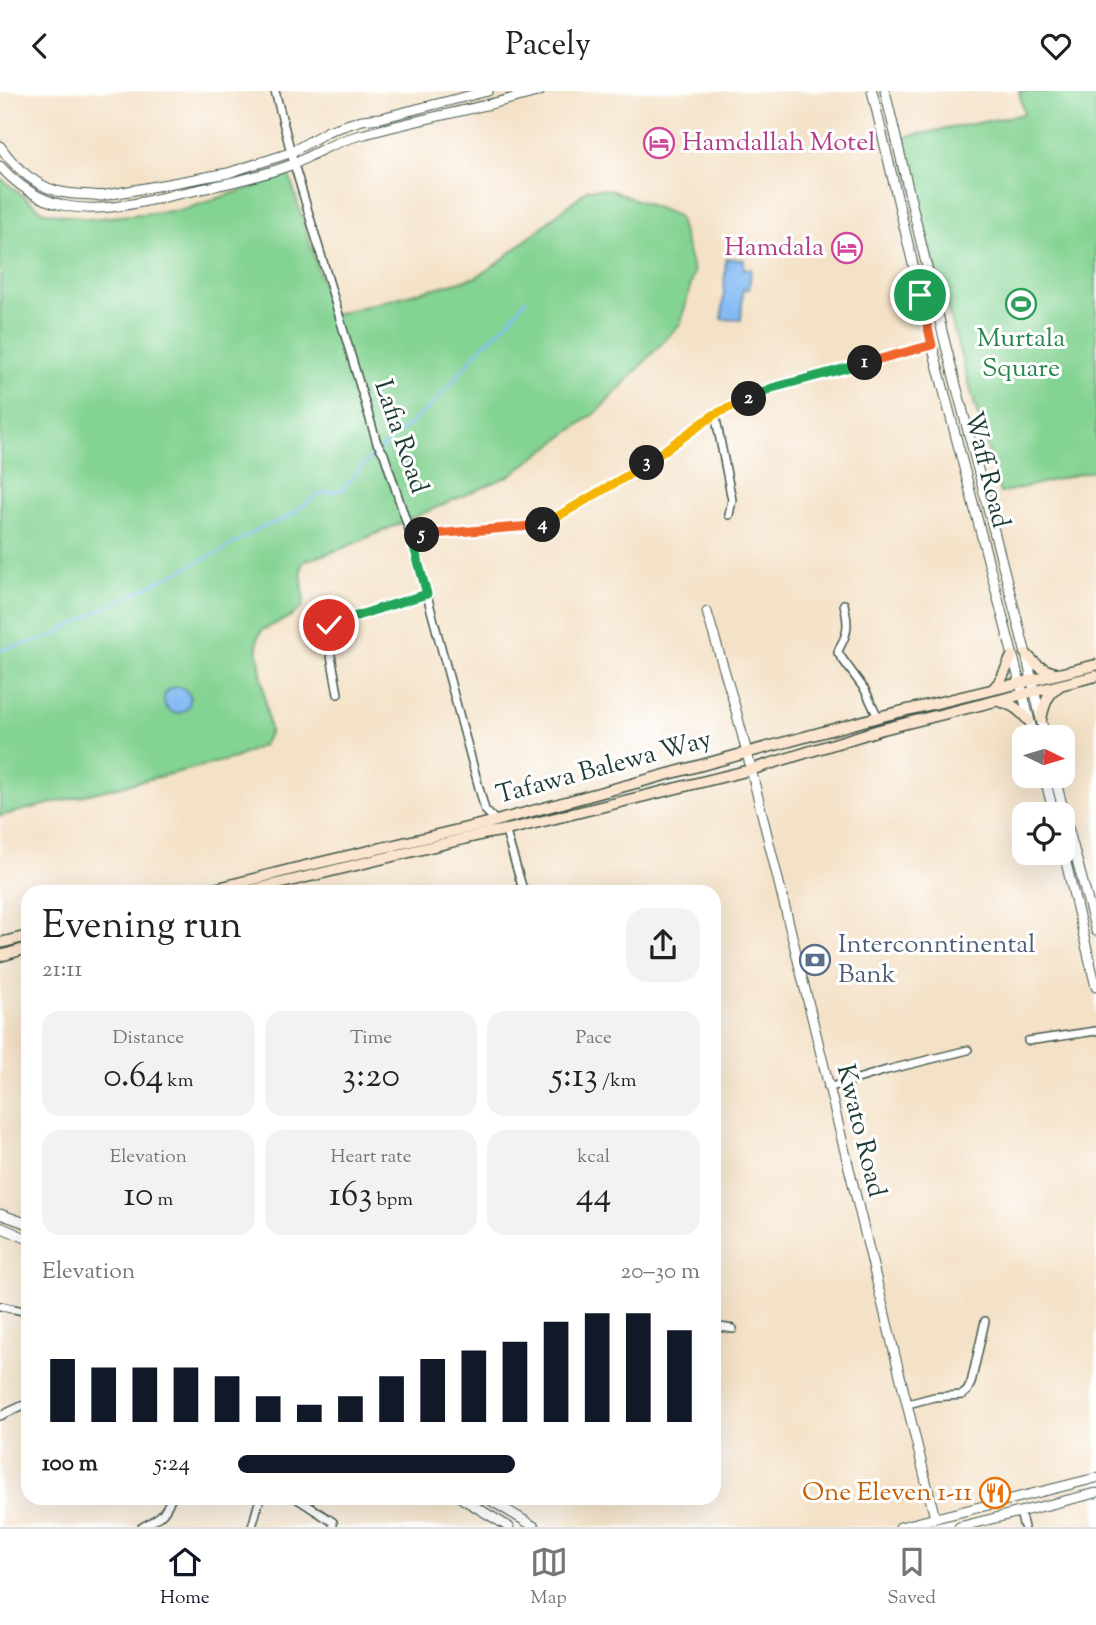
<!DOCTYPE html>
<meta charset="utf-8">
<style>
body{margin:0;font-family:"Sorts Mill Goudy",serif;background:#f2f2f2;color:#222;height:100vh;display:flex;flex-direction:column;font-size:26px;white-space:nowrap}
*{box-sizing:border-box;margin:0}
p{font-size:23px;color:#767676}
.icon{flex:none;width:38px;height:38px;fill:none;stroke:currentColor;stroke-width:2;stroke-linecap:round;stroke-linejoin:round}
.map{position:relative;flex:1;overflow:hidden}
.side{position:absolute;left:21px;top:794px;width:700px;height:620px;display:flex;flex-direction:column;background:#fff;border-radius:21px;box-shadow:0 7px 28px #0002}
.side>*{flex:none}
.needle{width:46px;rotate:95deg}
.fabs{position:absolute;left:1012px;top:634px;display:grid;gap:14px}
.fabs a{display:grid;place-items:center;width:63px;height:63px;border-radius:14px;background:#fff;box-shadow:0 7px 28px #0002;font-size:35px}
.pin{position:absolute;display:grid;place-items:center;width:60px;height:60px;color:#fff;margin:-30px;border:4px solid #fff;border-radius:50%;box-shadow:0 2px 7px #0007}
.km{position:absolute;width:35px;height:35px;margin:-18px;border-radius:50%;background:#222;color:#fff;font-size:19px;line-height:35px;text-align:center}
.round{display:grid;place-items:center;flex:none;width:74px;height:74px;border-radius:21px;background:#f2f2f2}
.head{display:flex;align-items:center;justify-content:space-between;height:119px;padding:0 21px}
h1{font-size:38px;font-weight:600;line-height:52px}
.stats{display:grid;grid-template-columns:repeat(3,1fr);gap:10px;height:119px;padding:7px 21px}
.stats div{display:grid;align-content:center;border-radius:18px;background:#f2f2f2;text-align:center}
.stats b{font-size:35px;font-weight:600}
.stats small{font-size:19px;font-weight:400}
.stats p{font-size:19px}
.chart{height:196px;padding:14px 21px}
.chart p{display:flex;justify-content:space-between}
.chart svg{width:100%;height:126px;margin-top:7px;stroke:#111827;stroke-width:6}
ul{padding:0 21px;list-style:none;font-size:23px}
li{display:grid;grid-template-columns:112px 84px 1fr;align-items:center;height:52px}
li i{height:18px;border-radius:9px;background:#111827}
header{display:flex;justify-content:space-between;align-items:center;height:91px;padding:0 21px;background:#fff;font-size:32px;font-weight:600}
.tab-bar{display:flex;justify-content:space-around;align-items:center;height:98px;border-top:2px solid #e0e0e0;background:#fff;font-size:19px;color:#767676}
.tab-bar a{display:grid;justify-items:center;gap:4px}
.tab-bar .on{color:#111827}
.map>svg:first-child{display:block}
.green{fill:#83d392;stroke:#518863;stroke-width:2}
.water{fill:#85bbf4;stroke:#527c94;stroke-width:2}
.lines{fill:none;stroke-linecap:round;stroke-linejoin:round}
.stream{stroke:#85bbf4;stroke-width:2.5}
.minor-casing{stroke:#3f564a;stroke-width:10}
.tertiary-casing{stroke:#3f564a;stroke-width:11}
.secondary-casing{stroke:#3f564a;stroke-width:13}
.minor{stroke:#fff;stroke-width:7}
.tertiary{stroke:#fff;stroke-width:9}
.secondary{stroke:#fce5cf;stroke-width:10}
.split-1-casing{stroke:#fff;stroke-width:14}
.split-2-casing{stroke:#fff;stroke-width:14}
.split-3-casing{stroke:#fff;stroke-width:14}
.split-4-casing{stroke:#fff;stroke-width:14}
.split-5-casing{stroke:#fff;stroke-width:14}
.split-6-casing{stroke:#fff;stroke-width:14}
.split-7-casing{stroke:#fff;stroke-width:14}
.split-1{stroke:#f0652b;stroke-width:9}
.split-2{stroke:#22a559;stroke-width:9}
.split-3{stroke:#f5b400;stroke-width:9}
.split-4{stroke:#f5b400;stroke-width:9}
.split-5{stroke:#f0652b;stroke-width:9}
.split-6{stroke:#22a559;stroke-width:9}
.split-7{stroke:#22a559;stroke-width:9}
.labels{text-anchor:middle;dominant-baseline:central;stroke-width:6;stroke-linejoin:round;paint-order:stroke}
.hotel-label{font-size:26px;fill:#b23c85;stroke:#fff;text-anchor:start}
.leisure-label{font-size:26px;fill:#27864d;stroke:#fff}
.street-label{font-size:26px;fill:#1f3d34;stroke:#fff}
.service-label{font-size:26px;fill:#4e5e75;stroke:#fff;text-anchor:start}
.food-label{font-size:26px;fill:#c56008;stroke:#fff;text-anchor:end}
</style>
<header><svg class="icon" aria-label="back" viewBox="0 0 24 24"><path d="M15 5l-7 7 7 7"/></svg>Pacely<svg class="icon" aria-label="heart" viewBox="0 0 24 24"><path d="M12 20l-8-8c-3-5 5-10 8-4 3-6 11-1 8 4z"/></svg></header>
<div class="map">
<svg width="1096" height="1436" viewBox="0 0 1096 1436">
<rect width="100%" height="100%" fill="#fff"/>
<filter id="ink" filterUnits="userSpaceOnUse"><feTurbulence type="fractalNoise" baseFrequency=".0143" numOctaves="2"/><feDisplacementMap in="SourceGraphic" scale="14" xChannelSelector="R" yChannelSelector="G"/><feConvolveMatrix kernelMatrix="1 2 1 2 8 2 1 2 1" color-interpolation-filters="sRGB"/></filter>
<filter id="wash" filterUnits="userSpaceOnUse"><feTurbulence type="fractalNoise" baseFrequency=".00686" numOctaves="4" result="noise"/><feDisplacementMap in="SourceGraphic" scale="28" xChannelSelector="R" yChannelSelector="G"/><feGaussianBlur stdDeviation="1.57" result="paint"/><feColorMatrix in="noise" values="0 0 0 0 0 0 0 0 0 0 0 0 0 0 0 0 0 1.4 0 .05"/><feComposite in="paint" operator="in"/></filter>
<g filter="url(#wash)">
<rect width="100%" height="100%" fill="#f4e2c8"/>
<path class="green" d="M1019,0h77v379l-96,23 -101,-355 125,-24z
M289,84l43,140 144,-38 22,-14 90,-74h20l70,27 16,56 -13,51 -83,88 -89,65 -168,73 -34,11 -5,4 -1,6 3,31 -2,7 -12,9 -28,13 -4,7 -1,9 13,86 -7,13 -28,13 -235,58v-638l44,34 46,7 92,-9z"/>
<path class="water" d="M726,167l18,2v9h7l-2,20h-6l-2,31 -19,-1z
M164 609a13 13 0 1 1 26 0a13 13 0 1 1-26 0Z"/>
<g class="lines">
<path class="stream" d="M0,559l48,-12 56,-30 117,-57 41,-24 25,-9 32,-24 23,-4 24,-28 71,-62 47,-56 25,-23 17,-22"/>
</g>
</g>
<g filter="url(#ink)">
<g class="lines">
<g class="minor-casing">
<path id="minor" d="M275,0l19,73 83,279 7,11 27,82 74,274 11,11
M715,323l17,86 -3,15
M411,445l133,-11 86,-51 85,-60 57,-26 160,-43
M844,513c2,10 5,22 1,32 -2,7 -6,10 -7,17l27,37 13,27
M338,603l-12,-66 3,-3 98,-31
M505,738l19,64
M1028,950l68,-10
M828,997l59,-18 81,-20
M0,1215l28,6
M714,1235l19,3
M908,1313l26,-7 28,-2 5,-4 4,-8 14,-62
M0,1325l28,-13
M296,1407l37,24v5
M1020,1422l4,14
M142,1436c15,-8 23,-12 29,-29
M252,1436l8,-29"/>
</g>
<g class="tertiary-casing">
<path id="tertiary" d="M872,0l60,254 102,392
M885,0l58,244 83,319 19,83
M0,55c15,22 39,44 67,47 11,2 22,1 34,3l127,-23 62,-20 38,-22 34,-11 19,-2 107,-27
M0,75c17,19 37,33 62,39 38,9 79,-3 116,-11 38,-8 77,-16 113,-29 9,-3 16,-8 24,-12 16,-8 32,-15 50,-19 58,-16 117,-26 175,-43
M707,521l27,91 13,50 188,765
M1044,684l10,39
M1054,684l42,156
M1062,755l34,141
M0,1123l28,10
M0,1136l28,12
M461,1407l48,29
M487,1407l48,29
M900,1436l196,-49
M959,1436l137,-34"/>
</g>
<g class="secondary-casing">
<path id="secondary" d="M1026,563c9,10 16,16 29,19
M994,597l7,-8 11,-24
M999,610c13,2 22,10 30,20
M1041,628c3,-14 6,-25 18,-33
M199,802l94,-24 203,-48 382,-104 218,-52
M240,802l248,-60 19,-3 243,-60 129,-40 217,-54
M0,852l28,-7
M0,865l28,-8"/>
</g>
<use href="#minor" class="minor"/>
<use href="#tertiary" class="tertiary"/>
<use href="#secondary" class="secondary"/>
</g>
</g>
<g class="lines" filter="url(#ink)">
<g class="split-1-casing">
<path id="split-1" d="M865,272l67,-18 -12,-50"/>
</g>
<g class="split-2-casing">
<path id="split-2" d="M749,308l23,-11 93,-25"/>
</g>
<g class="split-3-casing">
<path id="split-3" d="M647,372l68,-49 34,-15"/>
</g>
<g class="split-4-casing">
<path id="split-4" d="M543,434l87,-51 17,-11"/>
</g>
<g class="split-5-casing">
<path id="split-5" d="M422,444l121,-10"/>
</g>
<g class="split-6-casing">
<path id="split-6" d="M378,518l49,-15 -16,-58 11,-1"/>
</g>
<g class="split-7-casing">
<path id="split-7" d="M329,534l49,-16"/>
</g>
<use href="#split-1" class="split-1"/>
<use href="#split-2" class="split-2"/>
<use href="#split-3" class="split-3"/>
<use href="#split-4" class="split-4"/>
<use href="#split-5" class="split-5"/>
<use href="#split-6" class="split-6"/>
<use href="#split-7" class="split-7"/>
</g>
<defs>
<g id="hotel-ring" transform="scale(1.575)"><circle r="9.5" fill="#fff" stroke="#d1479c" stroke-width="1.5"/><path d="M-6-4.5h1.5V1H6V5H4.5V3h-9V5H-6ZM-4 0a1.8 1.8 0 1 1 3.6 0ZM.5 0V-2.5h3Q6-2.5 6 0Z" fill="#d1479c"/></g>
<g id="stadium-ring" transform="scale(1.575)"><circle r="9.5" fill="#fff" stroke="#2e9e5b" stroke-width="1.5"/><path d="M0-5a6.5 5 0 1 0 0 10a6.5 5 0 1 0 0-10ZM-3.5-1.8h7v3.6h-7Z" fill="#2e9e5b"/></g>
<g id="bank-ring" transform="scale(1.575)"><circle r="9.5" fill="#fff" stroke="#5c6f8a" stroke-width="1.5"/><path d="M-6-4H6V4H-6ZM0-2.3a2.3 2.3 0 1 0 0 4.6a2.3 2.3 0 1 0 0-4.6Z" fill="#5c6f8a"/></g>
<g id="restaurant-ring" transform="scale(1.575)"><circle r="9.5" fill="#fff" stroke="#e8710a" stroke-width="1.5"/><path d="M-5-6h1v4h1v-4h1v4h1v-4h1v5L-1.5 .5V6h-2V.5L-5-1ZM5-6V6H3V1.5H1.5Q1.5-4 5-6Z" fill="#e8710a"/></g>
</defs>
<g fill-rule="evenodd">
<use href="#hotel-ring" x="659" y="52"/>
<use href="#hotel-ring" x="847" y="157"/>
<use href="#stadium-ring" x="1021" y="213"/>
<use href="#bank-ring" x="815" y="869"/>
<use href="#restaurant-ring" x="995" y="1402"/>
</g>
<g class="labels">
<g class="hotel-label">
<text x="682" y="52">Hamdallah Motel</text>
<text x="824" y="157" text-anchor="end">Hamdala</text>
</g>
<g class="leisure-label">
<text x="1021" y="248">Murtala<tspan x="1021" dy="30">Square</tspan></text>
</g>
<g class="street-label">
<text transform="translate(400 346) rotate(71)">Lafia Road</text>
<text transform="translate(986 379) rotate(76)">Waff Road</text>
<text transform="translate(604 677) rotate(-15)">Tafawa Balewa Way</text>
<text transform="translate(860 1040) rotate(76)">Kwato Road</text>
</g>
<g class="service-label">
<text x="838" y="854">Interconntinental<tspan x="838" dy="30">Bank</tspan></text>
</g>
<g class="food-label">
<text x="972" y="1402">One Eleven 1-11</text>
</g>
</g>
</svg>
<div class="fabs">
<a><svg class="needle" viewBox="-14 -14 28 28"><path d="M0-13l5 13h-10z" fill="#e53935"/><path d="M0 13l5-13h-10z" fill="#767676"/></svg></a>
<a><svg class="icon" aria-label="locate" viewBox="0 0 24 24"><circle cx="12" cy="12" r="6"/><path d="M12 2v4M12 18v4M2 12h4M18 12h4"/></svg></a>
</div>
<div class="pin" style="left:920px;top:204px;background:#1e9e55"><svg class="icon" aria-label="arrive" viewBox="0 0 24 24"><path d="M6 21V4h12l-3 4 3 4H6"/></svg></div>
<div class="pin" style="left:329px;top:534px;background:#d93025"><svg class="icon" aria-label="check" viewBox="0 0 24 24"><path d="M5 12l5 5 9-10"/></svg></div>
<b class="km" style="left:865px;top:272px">1</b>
<b class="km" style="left:749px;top:308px">2</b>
<b class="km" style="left:647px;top:372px">3</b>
<b class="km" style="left:543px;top:434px">4</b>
<b class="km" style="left:422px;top:444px">5</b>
<section class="side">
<div class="head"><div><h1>Evening run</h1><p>21:11</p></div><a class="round"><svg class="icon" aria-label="share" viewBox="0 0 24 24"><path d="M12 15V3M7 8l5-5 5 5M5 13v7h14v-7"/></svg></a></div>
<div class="stats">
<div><p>Distance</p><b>0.64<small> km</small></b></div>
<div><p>Time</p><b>3:20</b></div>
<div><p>Pace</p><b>5:13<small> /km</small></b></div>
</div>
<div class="stats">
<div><p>Elevation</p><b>10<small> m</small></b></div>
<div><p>Heart rate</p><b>163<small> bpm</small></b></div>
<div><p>kcal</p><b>44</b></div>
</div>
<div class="chart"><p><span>Elevation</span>20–30 m</p>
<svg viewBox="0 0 160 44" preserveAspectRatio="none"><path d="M5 44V22M15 44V25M25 44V25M35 44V25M45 44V28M55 44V35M65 44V38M75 44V35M85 44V28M95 44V22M105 44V19M115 44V16M125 44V9M135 44V6M145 44V6M155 44V12"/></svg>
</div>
<ul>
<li><b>100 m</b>5:24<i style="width:60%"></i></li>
</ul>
</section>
</div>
<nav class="tab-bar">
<a class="on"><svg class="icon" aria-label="home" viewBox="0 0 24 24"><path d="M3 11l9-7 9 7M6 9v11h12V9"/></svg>Home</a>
<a><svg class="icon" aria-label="map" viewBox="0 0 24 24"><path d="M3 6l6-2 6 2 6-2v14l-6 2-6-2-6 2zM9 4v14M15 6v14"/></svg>Map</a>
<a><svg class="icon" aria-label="saved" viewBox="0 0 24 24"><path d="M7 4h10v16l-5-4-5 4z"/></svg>Saved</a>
</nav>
